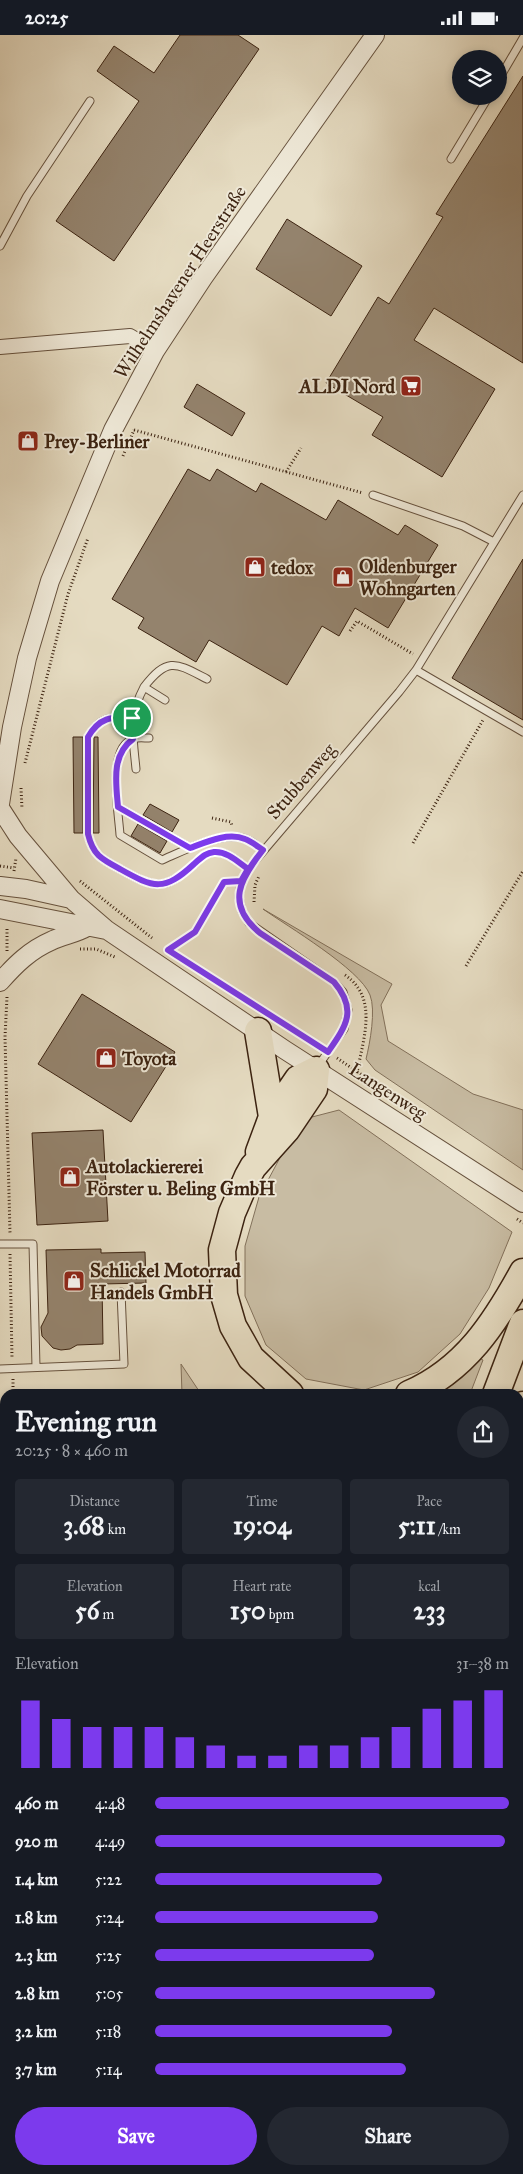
<!DOCTYPE html>
<meta charset="utf-8">
<style>
body{margin:0;font-family:"IM FELL Great Primer",serif;background:#242831;color:#f1f3f6;height:100vh;display:flex;flex-direction:column;font-size:19px;white-space:nowrap}
*{box-sizing:border-box;margin:0}
p{font-size:16px;color:#9ea1a6}
.icon{flex:none;width:28px;height:28px;fill:none;stroke:currentColor;stroke-width:2;stroke-linecap:round;stroke-linejoin:round}
.map{position:relative;flex:1;overflow:hidden}
.details{position:absolute;left:0px;top:1354px;width:524px;height:786px;display:flex;flex-direction:column;background:#171b24;border-radius:15px 15px 0 0;box-shadow:0 2px 8px #0003}
.details>*{flex:none}
.controls{position:absolute;left:452px;top:15px;display:grid;gap:10px}
.controls a{display:grid;place-items:center;width:55px;height:55px;border-radius:50%;background:#171b24;box-shadow:0 2px 8px #0003;font-size:25px}
.pin{position:absolute;display:grid;place-items:center;width:42px;height:42px;color:#fff;margin:-21px;border:2px solid #fff;border-radius:50%;box-shadow:0 1px 5px #0007}
.round{display:grid;place-items:center;flex:none;width:52px;height:52px;border-radius:26px;background:#242831}
.head{display:flex;align-items:center;justify-content:space-between;height:85px;padding:0 15px}
h1{font-size:28px;font-weight:700;line-height:38px}
.stats{display:grid;grid-template-columns:repeat(3,1fr);gap:8px;height:85px;padding:5px 15px}
.stats div{display:grid;align-content:center;border-radius:5px;background:#242831;text-align:center}
.stats b{font-size:25px;font-weight:700}
.stats small{font-size:14px;font-weight:400}
.stats p{font-size:14px}
.chart{height:140px;padding:10px 15px}
.chart p{display:flex;justify-content:space-between}
.chart svg{width:100%;height:90px;margin-top:5px;stroke:#7c3aed;stroke-width:6}
.button{display:flex;gap:10px;margin-top:auto;padding:10px 15px}
.button a{flex:1;height:58px;border-radius:30px;background:#7c3aed;color:#fff;font-size:20px;font-weight:700;line-height:58px;text-align:center}
.button a+a{background:#242831;color:#f1f3f6}
ul{padding:0 15px;list-style:none;font-size:16px}
li{display:grid;grid-template-columns:80px 60px 1fr;align-items:center;height:38px}
li i{height:12px;border-radius:6px;background:#7c3aed}
.status{display:flex;justify-content:space-between;align-items:center;height:35px;padding:0 25px;background:#171b24;direction:ltr}
.status svg{height:14px;fill:currentColor}
.map>svg:first-child{display:block}
.green{fill:#c8bca3;stroke:#82705a}
.building{fill:#94836d;stroke:#3c2311}
.lines{fill:none;stroke-linecap:round;stroke-linejoin:round}
.service-casing{stroke:#66513d;stroke-width:9}
.minor-casing{stroke:#66513d;stroke-width:16}
.tertiary-casing{stroke:#66513d;stroke-width:20}
.motorway-casing{stroke:#3c2311;stroke-width:29}
.path{stroke:#3c2311;stroke-width:3;stroke-dasharray:1 2.5;stroke-linecap:butt}
.service{stroke:#eee8d7;stroke-width:7}
.minor{stroke:#eee8d7;stroke-width:14}
.tertiary{stroke:#eee8d7;stroke-width:18}
.motorway{stroke:#e5dbc1;stroke-width:26}
.route-casing{stroke:#fff;stroke-width:10}
.route{stroke:#7c3aed;stroke-width:6}
.labels{text-anchor:middle;dominant-baseline:central;stroke-width:4;stroke-linejoin:round;paint-order:stroke}
.street-label{font-size:19px;fill:#3c2311;stroke:#eee8d7}
.poi-label{font-size:19px;font-weight:bold;fill:#3c2311;stroke:#eee8d7;text-anchor:start}
</style>
<div class="status"><b>20:25</b><svg viewBox="0 0 49 12"><path d="M0 12V9h3v3zM5 12V6h3v6zM10 12V3h3v9zM15 12V0h3v12zM26 1h20v11H26zM47 4h2v5h-2z"/></svg></div>
<div class="map">
<svg width="523" height="2139" viewBox="0 0 523 2139">
<rect width="100%" height="100%" fill="#e5dbc1"/>
<filter id="stains"><feTurbulence type="fractalNoise" baseFrequency=".004" numOctaves="4"/><feColorMatrix values="0 0 0 0 .2 0 0 0 0 .09 0 0 0 0 .02 0 0 0 .5 -.17"/></filter>
<radialGradient id="worn" r=".72"><stop offset=".6" stop-color="#630" stop-opacity="0"/><stop offset="1" stop-color="#630" stop-opacity=".3"/></radialGradient>
<path class="green" d="M263,874l129,75 -11,21 7,36 85,53 50,16v60l-148,-100 -9,-11c4,-16 10,-49 4,-64 -10,-26 -83,-69 -107,-86z
M339,1075l173,122 -23,56 -29,46 -42,38 -54,18 -58,-11 -40,-34 -21,-49v-50l14,-49 24,-45 29,-35z
M479,1323l4,2 -13,34h-40z
M181,1329l20,30h-19z
M519,1639l4,3v423l-4,-2z
M171,2135h147l-2,4h-146z
M319,2135h53l-1,4h-53z"/>
<path class="building" d="M180,0h58l21,14 -145,212 -58,-40 83,-120 -42,-30 17,-25 40,27z
M523,41v287l-89,-55 -20,32 81,49 -53,88 -70,-42 11,-18 -57,-34 52,-86 11,7 54,-87 -7,-3z
M287,184l75,47 -31,50 -75,-47z
M197,349l48,29 -13,23 -48,-29z
M188,434l22,12 7,-12 39,23 5,-9 65,37 12,-20 60,35 7,-10 33,20 -50,83 -33,-20 -16,28 -17,-10 -35,59 -78,-45 -13,22 -58,-34 6,-10 -32,-19z
M523,524v161l-71,-42z
M73,702h10v96h-9z
M94,702h4l1,96h-6z
M150,769l29,16 -7,12 -29,-17z
M138,789l29,17 -7,12 -29,-17z
M82,959l93,58 -44,70 -93,-58z
M103,1095l5,91 -71,4 -5,-92z
M101,1214v4l44,-1 1,31 -44,1 1,60 -26,1 -7,4 -9,1 -8,-2 -11,-12 -1,-9 7,-14 -2,-63z"/>
<g class="lines">
<g class="service-casing">
<path id="service" d="M499,44l24,-41
M451,124l38,-63
M0,211l27,-50 63,-95
M373,460l90,31 31,16
M416,635l107,62
M144,652c24,-31 32,-24 63,-8
M132,683c-21,-2 -33,-1 -44,19v97c5,21 13,25 32,35 34,19 44,23 74,-5 7,-6 11,-11 20,-12 13,-1 24,10 34,17
M149,703c-5,0 -12,-1 -16,1 -27,9 -14,75 -13,96l42,25c21,-9 61,-30 84,-21 6,2 11,7 17,11
M136,734c-3,-32 -8,-52 8,-82l21,13
M118,772l72,41
M318,1031l26,-37 4,-19 -5,-18 -9,-10 -85,-59 -7,-12 -3,-14 2,-16 7,-12 151,-177 17,-22 107,-175
M0,1209h33l3,123
M0,1334l124,-5 -3,-72"/>
</g>
<g class="minor-casing">
<path id="minor" d="M0,312l130,-11 25,15
M0,1811l5,1
M519,2063l4,2
M377,2139l1,-4"/>
</g>
<g class="tertiary-casing">
<path id="tertiary" d="M0,769l12,-77 15,-69 23,-77 63,-151 42,-79 48,-73 172,-243
M0,773l18,28 53,63 36,31 178,120 238,153
M0,851l26,3 45,10
M0,874l106,21
M0,947c15,-17 30,-32 51,-41 12,-6 24,-7 36,-14
M0,1526l2,183 -2,34"/>
</g>
<g class="motorway-casing">
<path id="motorway" d="M258,996l14,86
M259,1117l13,-35 26,-38 18,-9
M290,1359l-39,-36 -18,-32 -9,-31 -2,-45 10,-37 16,-37 5,-9 34,-38 27,-40 2,-19
M409,1359c56,-24 86,-71 114,-122
M496,1359l27,-71
M519,1381l4,-11
M236,2139l2,-4
M272,2139l1,-4"/>
</g>
<path class="path" d="M134,395l229,63
M123,421l11,-26
M286,437l15,-24
M350,596l7,-10 56,33
M25,728l43,-169 20,-56
M21,753l1,21
M212,783l19,4 1,4
M413,808l70,-123
M0,831l14,2
M14,836l2,-13
M80,846l72,57
M254,867l1,-17 4,-9
M80,914h16l19,8
M168,915l27,-18 29,-50h7
M7,916v-24
M466,931l57,-95
M345,940c34,23 18,64 12,98
M211,942l52,33
M7,962l-2,40 5,196
M276,984l44,28
M337,1023l78,53
M517,1184l6,4
M10,1219l2,104
M13,1344v15
M0,1438h5
M0,1919l5,-23"/>
<use href="#service" class="service"/>
<use href="#minor" class="minor"/>
<use href="#tertiary" class="tertiary"/>
<use href="#motorway" class="motorway"/>
</g>
<g class="lines">
<g class="route-casing">
<path id="route" d="M132,683l1,21c-22,16 -17,44 -15,68l72,41c16,-6 38,-16 55,-9 6,2 12,7 18,11 -23,29 -38,54 -3,83l74,49c24,28 12,44 -6,70l-160,-102 27,-18 29,-50 17,-1 7,-12c-10,-7 -21,-18 -34,-17 -9,1 -13,6 -20,12 -30,28 -40,24 -74,5 -19,-10 -27,-14 -32,-35v-97c11,-19 23,-21 44,-19"/>
</g>
<use href="#route" class="route"/>
</g>
<defs>
<g id="supermarket-square" transform="scale(1.125)"><rect x="-9" y="-9" width="18" height="18" rx="4" fill="#8f2418" stroke="#eee8d7"/><path d="M-6-5.5h2.5l.6 2H6L4.5 2H-2.5L-4.4-4H-6ZM-1.5 3.2a1.3 1.3 0 1 0 .1 0ZM3 3.2a1.3 1.3 0 1 0 .1 0Z" fill="#fff"/></g>
<g id="shop-square" transform="scale(1.125)"><rect x="-9" y="-9" width="18" height="18" rx="4" fill="#8f2418" stroke="#eee8d7"/><path d="M-5-2.5h2.3a2.7 3.5 0 0 1 5.4 0H5L5.5 6h-11ZM-1.5-2.5h3a1.5 2.3 0 0 0-3 0Z" fill="#fff"/></g>
</defs>
<g fill-rule="evenodd">
<use href="#supermarket-square" x="411" y="351"/>
<use href="#shop-square" x="28" y="406"/>
<use href="#shop-square" x="255" y="532"/>
<use href="#shop-square" x="343" y="542"/>
<use href="#shop-square" x="106" y="1023"/>
<use href="#shop-square" x="70" y="1142"/>
<use href="#shop-square" x="74" y="1246"/>
</g>
<g class="labels">
<g class="street-label">
<text transform="translate(180 247) rotate(-57)">Wilhelmshavener Heerstraße</text>
<text transform="translate(301 746) rotate(-49)">Stubbenweg</text>
<text transform="translate(388 1056) rotate(33)">Langenweg</text>
</g>
<g class="poi-label">
<text x="395" y="351" text-anchor="end">ALDI Nord</text>
<text x="44" y="406">Prey-Berliner</text>
<text x="359" y="531">Oldenburger<tspan x="359" dy="22">Wohngarten</tspan></text>
<text x="271" y="532">tedox</text>
<text x="122" y="1023">Toyota</text>
<text x="86" y="1131">Autolackiererei<tspan x="86" dy="22">Förster u. Beling GmbH</tspan></text>
<text x="90" y="1235">Schlickel Motorrad<tspan x="90" dy="22">Handels GmbH</tspan></text>
</g>
</g>
<rect width="100%" height="100%" filter="url(#stains)"/>
<rect width="100%" height="100%" fill="url(#worn)"/>
</svg>
<div class="controls">
<a><svg class="icon" aria-label="layers" viewBox="0 0 24 24"><path d="M12 4l9 5-9 5-9-5zM3 14l9 5 9-5"/></svg></a>
</div>
<div class="pin" style="left:132px;top:683px;background:#1e9e55"><svg class="icon" aria-label="arrive" viewBox="0 0 24 24"><path d="M6 21V4h12l-3 4 3 4H6"/></svg></div>
<section class="details">
<div class="head"><div><h1>Evening run</h1><p>20:25 · 8 × 460 m</p></div><a class="round"><svg class="icon" aria-label="share" viewBox="0 0 24 24"><path d="M12 15V3M7 8l5-5 5 5M5 13v7h14v-7"/></svg></a></div>
<div class="stats">
<div><p>Distance</p><b>3.68<small> km</small></b></div>
<div><p>Time</p><b>19:04</b></div>
<div><p>Pace</p><b>5:11<small> /km</small></b></div>
</div>
<div class="stats">
<div><p>Elevation</p><b>56<small> m</small></b></div>
<div><p>Heart rate</p><b>150<small> bpm</small></b></div>
<div><p>kcal</p><b>233</b></div>
</div>
<div class="chart"><p><span>Elevation</span>31–38 m</p>
<svg viewBox="0 0 160 44" preserveAspectRatio="none"><path d="M5 44V11M15 44V20M25 44V24M35 44V24M45 44V24M55 44V29M65 44V33M75 44V38M85 44V38M95 44V33M105 44V33M115 44V29M125 44V24M135 44V15M145 44V11M155 44V6"/></svg>
</div>
<ul>
<li><b>460 m</b>4:48<i style="width:100%"></i></li>
<li><b>920 m</b>4:49<i style="width:99%"></i></li>
<li><b>1.4 km</b>5:22<i style="width:64%"></i></li>
<li><b>1.8 km</b>5:24<i style="width:63%"></i></li>
<li><b>2.3 km</b>5:25<i style="width:62%"></i></li>
<li><b>2.8 km</b>5:05<i style="width:79%"></i></li>
<li><b>3.2 km</b>5:18<i style="width:67%"></i></li>
<li><b>3.7 km</b>5:14<i style="width:71%"></i></li>
</ul>
<div class="button"><a>Save</a><a>Share</a></div>
</section>
</div>
